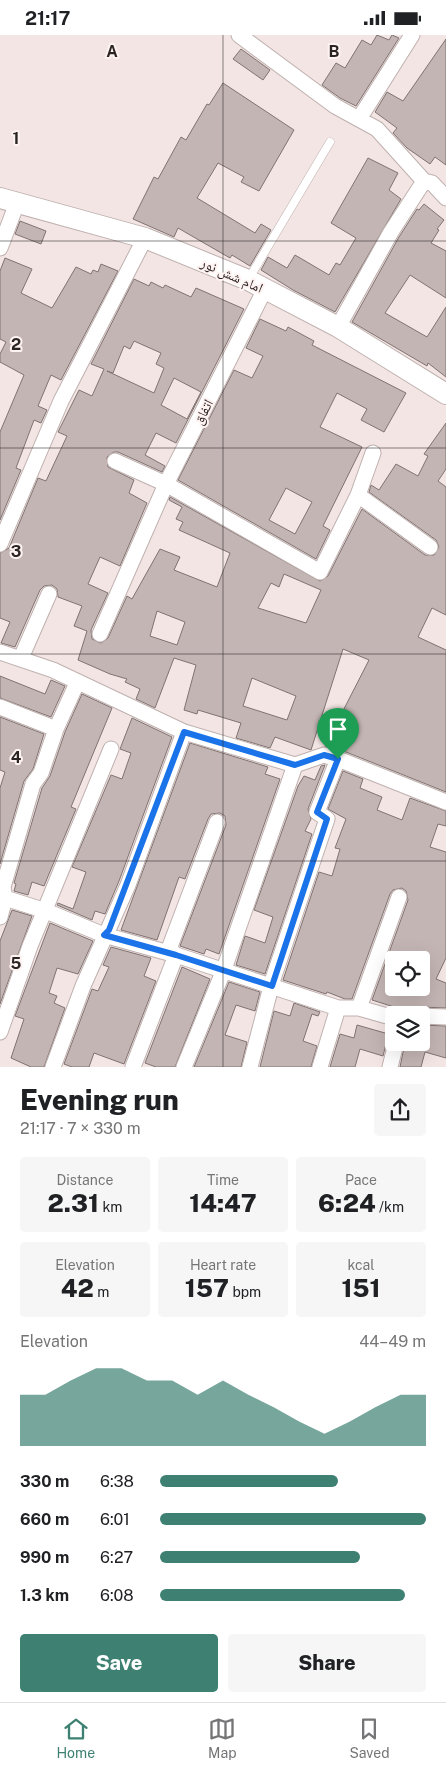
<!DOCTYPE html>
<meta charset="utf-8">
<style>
body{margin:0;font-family:"Public Sans","Noto Naskh Arabic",sans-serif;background:#f6f6f6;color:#202124;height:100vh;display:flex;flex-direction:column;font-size:19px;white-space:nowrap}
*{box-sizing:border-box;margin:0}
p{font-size:16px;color:#757577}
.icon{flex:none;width:28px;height:28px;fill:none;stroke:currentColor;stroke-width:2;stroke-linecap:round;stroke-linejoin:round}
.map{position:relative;height:1032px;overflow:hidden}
.details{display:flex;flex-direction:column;background:#fff;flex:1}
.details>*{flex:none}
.fabs{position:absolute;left:385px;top:916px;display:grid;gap:10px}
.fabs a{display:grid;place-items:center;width:45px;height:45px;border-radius:5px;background:#fff;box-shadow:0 5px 20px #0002;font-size:25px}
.pin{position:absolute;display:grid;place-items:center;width:42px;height:42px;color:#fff;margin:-51px -21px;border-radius:50% 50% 50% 0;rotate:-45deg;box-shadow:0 0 5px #0007}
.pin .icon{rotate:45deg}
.round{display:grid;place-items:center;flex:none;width:52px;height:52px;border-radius:5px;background:#f6f6f6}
.head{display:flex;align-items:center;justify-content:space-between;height:85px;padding:0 20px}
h1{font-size:28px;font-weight:800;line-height:38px}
.figures{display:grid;grid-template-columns:repeat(3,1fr);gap:8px;height:85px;padding:5px 20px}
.figures div{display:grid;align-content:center;border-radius:5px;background:#f6f6f6;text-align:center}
.figures b{font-size:25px;font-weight:800}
.figures small{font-size:14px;font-weight:400}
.figures p{font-size:14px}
.chart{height:140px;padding:10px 20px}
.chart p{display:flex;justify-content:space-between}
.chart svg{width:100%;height:90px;margin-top:5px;fill:#3e8173;opacity:.7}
.action{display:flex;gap:10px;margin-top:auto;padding:10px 20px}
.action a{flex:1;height:58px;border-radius:5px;background:#3e8173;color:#fff;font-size:20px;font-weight:800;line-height:58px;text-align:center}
.action a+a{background:#f6f6f6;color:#202124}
ul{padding:0 20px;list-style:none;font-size:16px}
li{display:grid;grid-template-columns:80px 60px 1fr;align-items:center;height:38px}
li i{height:12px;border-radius:6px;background:#3e8173}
.status{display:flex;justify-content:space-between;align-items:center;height:35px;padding:0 25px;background:#fff;direction:ltr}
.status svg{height:14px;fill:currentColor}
.menu{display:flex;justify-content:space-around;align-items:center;height:70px;border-top:1px solid #e0e0e0;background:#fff;font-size:14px;color:#757577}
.menu a{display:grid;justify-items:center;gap:2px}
.menu .active{color:#3e8173}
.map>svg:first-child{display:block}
.building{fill:#c3b5b3;stroke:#7f7371;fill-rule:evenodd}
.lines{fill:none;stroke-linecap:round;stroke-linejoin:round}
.lane-casing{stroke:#bfb1af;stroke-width:9}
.street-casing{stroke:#bfb1af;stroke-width:17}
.secondary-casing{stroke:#bfb1af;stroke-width:22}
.lane{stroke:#fff;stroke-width:8}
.street{stroke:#fff;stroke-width:15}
.secondary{stroke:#fff;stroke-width:20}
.route-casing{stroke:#fff;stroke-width:10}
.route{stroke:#1a73e8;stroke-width:6}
.grid{fill:none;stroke:#2a2424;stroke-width:1;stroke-opacity:0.55}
.labels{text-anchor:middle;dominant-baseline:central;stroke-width:4;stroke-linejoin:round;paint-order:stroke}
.street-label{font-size:14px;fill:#2a2424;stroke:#fef3f1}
.grid-label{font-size:16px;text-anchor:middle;font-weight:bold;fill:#2a2424;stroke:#fef3f1;stroke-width:4;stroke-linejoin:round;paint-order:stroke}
</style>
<div class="status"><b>21:17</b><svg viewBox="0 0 49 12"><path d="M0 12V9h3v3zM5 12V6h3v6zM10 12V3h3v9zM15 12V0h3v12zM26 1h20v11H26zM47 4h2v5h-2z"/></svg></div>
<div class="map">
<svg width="446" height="1032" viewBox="0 0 446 1032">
<rect width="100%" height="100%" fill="#f3e5e3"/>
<path class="building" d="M377,0l12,5 3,-5 7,3 -43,68 -16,-8 -18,-13 14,-22 9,5 17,-28 9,5z
M446,4v126l-11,-8 -5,7 -23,-16 -14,-15 4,-5 -22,-16 12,-20 16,9z
M241,14l29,21 -7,10 -30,-21z
M223,48l71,47 -35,61 -18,-9 3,-5 -26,-14 -21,35 58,35 6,-9 10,6 -21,36 -18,-11 -2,3 -52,-30 -4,9 -41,-18 21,-42 4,2 23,-42 5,3 21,-36 2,1z
M368,123l30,15 -9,17 12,9 -66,113 -42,-22 -32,-20 7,-13 19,11 8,-13 34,20 7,-12 4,2 16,-27 -25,-15z
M424,169l20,16 -7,9 2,1 -8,13 15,8v47l-36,-23 -25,38 42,24 19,-30v70l-18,-14 -1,3 -75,-44 47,-85 18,-28 2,1z
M20,186l26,10 -5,13 -26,-10z
M5,223l27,11 -11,24 31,15 24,-41 15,7 2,-4 5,2 3,-8 17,7 -57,109 -10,-5 -13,31 9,4 -6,13 -7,-3 -18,48 5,2 -21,50v-88l24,-57 -24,-13v-8l6,-12 -6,-3v-68z
M134,244l15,7 2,-4 12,6 2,-3 26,12 5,-9 48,21 -68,134 -20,-10 -11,22 20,11 -3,6 -44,-20h-4l-7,5 1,10 26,13 -5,13 18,10 -27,63 -20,-9 -12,27 20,9 -17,37 1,9 9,4 7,-5 19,-42 5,3 28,-50 20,8 -6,13 43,17 13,-34 -51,-23 4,-8 -7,-3 6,-12 -13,-7 1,-3 150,84 8,-5 34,-67 63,46h9l5,-8 -3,-7 -67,-48 2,-7 8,5 17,-26 22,12 10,-20 -4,-2 22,-31v46l-8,12 8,6v128l-14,-7 -14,29 28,13v142l-105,-42 -16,-4 44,-86 -26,-11 -32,101 -36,-13 -5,11 -34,-10 5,-15 -43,-13 -1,4 -13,-4 12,-45 -22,-7 -19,50 -19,-9 4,-10 -15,-7 2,-3 -17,-5 -32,-14 9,-29 -13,-5 8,-20 -24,-9 -1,-8 -5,-4 -8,1 -4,4 -25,57 -14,-4 9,-21 -10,-4v-65l9,-5 29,-70 8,3 21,-45 -9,-4 21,-42 13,6 12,-27 -13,-5zM134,306l27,12 -5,11 8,4 -10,25 -47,-22 6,2 11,-27 6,3zM174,343l27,14 -14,27 -26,-14zM284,539l37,16 -15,33 -48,-15 13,-25 8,4zM157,576l28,11 -8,23 -27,-9zM252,643l44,18 -9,24 -44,-14z
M260,284l26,12 2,-4 26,14 -2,4 94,48 -22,39 -23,-12 6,-11 -30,-16 -17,34 42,20 -39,79 7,4 -14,29 -138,-79 56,-110 18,8 11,-22 -17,-8zM286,453l26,14 -17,32 -26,-14z
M0,641l45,18 6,-14 14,6 -14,31 -51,-19z
M82,659l30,14 -41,99 5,2 -32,77 -12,-4 -4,13 -14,-4 2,-7 -2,-1 28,-95 8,-12 15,-44z
M0,682l44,17 -11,35 -9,12 -24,83v-76l5,-16 -5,-2z
M132,683l40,19 -53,144 -14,33 -10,-3 -3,9 -35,-15 1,-2 15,6 13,-37 -14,-5 39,-92 11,4 9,-26 -11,-4z
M190,708l78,24 -3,7 15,5 -61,175 -13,-5 -2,5 -24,-8 46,-121 -1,-9 -5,-3 -9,1 -3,5 -23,60 -6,-2 -22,63 -36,-10z
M325,730l-17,44 3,10 -6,12 7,3 -47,140 -29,-9 9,-29 20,7 8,-26 -19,-7 44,-124 6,-10 11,4 6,-14z
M343,736l20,8 -3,9 22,9 -5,13 25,10 8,-22 36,13v15l-8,-2 -8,23 16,5v106l-10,21 10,4v25l-25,-1 -8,6 -41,-13 36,-100 -2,-9 -4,-3 -9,2 -3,4 -38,105h-7l-18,-7 -1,2 -43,-14 36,-108 13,4 8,-27 -5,-1 11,-29 -18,-10zM394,925h27v27h-27z
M12,875l20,6 -32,88v-63z
M50,888l43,18 -15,33 -21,-6 -8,25 8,3 -3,7 11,5 -21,59h-13l-20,-9 13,-39 -9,-3z
M111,912l40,11 -7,18 12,5 -32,83 -30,-11 -5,14h-17l-8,-3 28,-75 6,2 11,-24 -6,-2z
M182,932l28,12 -35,88h-19l-11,-4z
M229,947l31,10 -5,19 -19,-6 -11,30 22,7 -6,25h-47z
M294,968l26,9 -2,4 -6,-2 -9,27 14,5 -6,21h-51l14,-56 16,5z
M357,990l35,10 -5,5 -4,16 -23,-7 -5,18h-25l10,-33 14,4z
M421,990l25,1v32l-21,-6 -4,15h-21l5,-24h16z"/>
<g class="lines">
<g class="lane-casing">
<path id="lane" d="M248,245l82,-138"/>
</g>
<g class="street-casing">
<path id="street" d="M239,0l96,71 42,23 47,52 8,2 14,15
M359,84l53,-84
M0,213l17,-45
M338,292l53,-95 33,-51
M115,426l51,23 99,-195
M358,460l72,52
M0,509l61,-143 84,-163
M100,599l66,-150 154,88 38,-77 15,-42
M0,617l53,18 131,62 111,33 29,-10 14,4 -21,53 10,7 -54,160 -23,88
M21,623l28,-64
M0,672l56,22
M338,724l108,43
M5,863l41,13 58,24 72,20 162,53h21l35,10
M0,882l5,-19 -2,-11 30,-103 8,-11 15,-44 21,-46
M359,973l40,-111
M421,981l25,1
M0,997l30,-86 81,-197
M53,1032l30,-81 45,-101 56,-153
M133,1032l43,-112 -7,-6 48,-127
M184,1032l39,-95 72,-207
M320,1032l18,-59
M390,1032l6,-24"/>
</g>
<g class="secondary-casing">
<path id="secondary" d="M0,163l145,40 103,42 90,47 108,67"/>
</g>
<use href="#lane" class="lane"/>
<use href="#street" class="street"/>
<use href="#secondary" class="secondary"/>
</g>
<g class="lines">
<g class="route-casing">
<path id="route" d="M184,697l111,33 29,-10 14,4 -21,53 10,7 -55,167 -96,-31 -72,-20 5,-5z"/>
</g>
<use href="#route" class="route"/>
</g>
<path class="grid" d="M223,0v1032M0,206h446M0,413h446M0,619h446M0,826h446"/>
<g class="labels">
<g class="street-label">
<text transform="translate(232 240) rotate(24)">امام شش نور</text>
<text transform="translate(203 377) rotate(-63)">اتفاق</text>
</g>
</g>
<g class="grid-label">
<text x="112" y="22">A</text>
<text x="334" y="22">B</text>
<text x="16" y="109">1</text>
<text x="16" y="315">2</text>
<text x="16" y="522">3</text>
<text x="16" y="728">4</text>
<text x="16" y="934">5</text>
</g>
</svg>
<div class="fabs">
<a><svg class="icon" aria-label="locate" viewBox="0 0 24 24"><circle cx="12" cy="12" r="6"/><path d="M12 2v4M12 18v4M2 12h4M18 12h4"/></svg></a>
<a><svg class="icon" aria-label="layers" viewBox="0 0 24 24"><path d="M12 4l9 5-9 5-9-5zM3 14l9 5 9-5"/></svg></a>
</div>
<div class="pin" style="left:338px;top:724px;background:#1e9e55"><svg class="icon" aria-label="arrive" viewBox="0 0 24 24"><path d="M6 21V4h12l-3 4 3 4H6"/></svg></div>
</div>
<section class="details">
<div class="head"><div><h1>Evening run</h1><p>21:17 · 7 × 330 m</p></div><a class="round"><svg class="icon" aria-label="share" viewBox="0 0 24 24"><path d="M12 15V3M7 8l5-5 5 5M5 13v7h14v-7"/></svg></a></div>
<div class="figures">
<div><p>Distance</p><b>2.31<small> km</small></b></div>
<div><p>Time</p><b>14:47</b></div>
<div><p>Pace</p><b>6:24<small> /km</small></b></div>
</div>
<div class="figures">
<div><p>Elevation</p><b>42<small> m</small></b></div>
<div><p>Heart rate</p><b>157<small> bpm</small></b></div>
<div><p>kcal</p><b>151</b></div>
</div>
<div class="chart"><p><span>Elevation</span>44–49 m</p>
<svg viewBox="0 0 160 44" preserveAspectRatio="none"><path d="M0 44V19L10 19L20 12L30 6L40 6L50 12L60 12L70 19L80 12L90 19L100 25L110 32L120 38L130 32L140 25L150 19L160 19V44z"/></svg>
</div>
<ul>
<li><b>330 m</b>6:38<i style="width:67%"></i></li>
<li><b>660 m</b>6:01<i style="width:100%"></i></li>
<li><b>990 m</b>6:27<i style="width:75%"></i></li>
<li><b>1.3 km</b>6:08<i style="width:92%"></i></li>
</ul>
<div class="action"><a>Save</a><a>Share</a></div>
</section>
<nav class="menu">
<a class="active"><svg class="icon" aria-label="home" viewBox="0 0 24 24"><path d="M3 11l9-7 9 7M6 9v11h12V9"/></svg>Home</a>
<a><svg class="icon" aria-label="map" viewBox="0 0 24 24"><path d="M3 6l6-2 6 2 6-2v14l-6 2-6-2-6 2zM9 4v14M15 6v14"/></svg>Map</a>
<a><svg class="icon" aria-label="saved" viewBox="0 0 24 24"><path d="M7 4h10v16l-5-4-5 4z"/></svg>Saved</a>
</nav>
